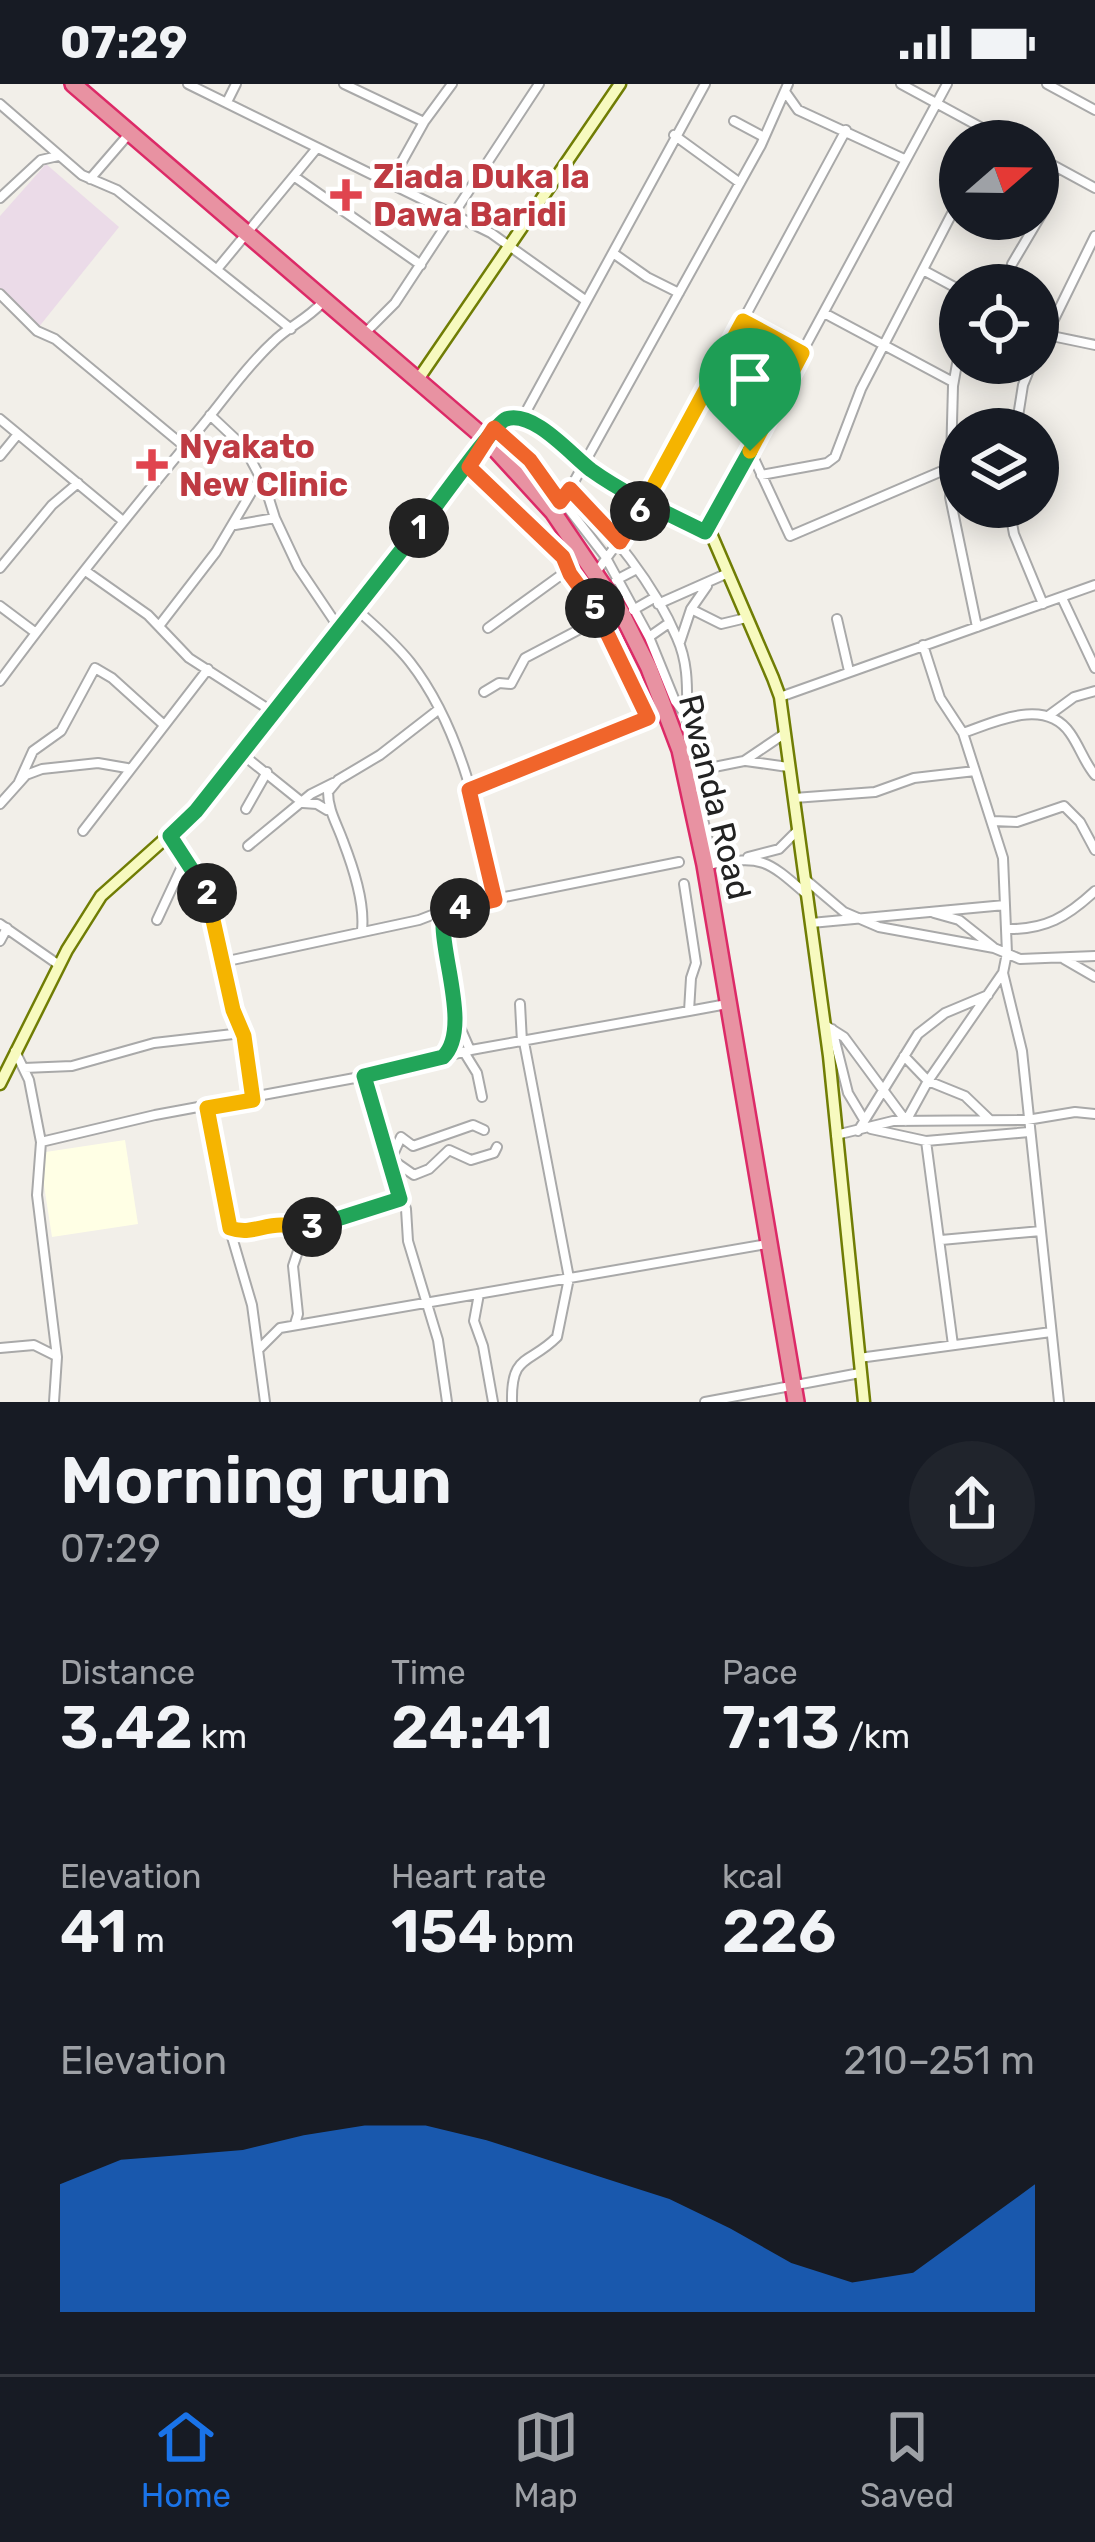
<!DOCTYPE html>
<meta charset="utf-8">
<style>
body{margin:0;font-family:Rubik,sans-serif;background:#20242c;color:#f1f3f6;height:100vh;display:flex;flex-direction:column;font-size:45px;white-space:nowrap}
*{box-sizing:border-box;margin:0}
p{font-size:39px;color:#9ea1a6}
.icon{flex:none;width:66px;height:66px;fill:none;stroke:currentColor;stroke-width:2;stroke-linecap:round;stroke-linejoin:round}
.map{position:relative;height:1318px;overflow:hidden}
.panel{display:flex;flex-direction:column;background:#171b24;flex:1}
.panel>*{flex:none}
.needle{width:78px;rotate:70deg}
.tools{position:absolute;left:939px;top:36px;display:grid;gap:24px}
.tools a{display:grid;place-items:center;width:120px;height:120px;border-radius:50%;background:#171b24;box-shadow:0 6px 30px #0003;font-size:60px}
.pin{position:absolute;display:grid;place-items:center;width:102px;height:102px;color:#fff;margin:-123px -51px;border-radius:50% 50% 50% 0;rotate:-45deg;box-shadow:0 0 12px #0007}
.pin .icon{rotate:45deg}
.km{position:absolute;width:60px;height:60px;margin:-30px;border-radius:50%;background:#222;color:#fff;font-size:33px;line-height:60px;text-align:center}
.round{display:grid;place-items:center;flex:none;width:126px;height:126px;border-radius:63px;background:#20242c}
.summary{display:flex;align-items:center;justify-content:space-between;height:204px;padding:0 60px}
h1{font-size:66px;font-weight:600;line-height:90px}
.stats{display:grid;grid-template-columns:repeat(3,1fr);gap:18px;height:204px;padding:12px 60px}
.stats div{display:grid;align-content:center}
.stats b{font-size:60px;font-weight:600}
.stats small{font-size:33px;font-weight:400}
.stats p{font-size:33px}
.chart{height:336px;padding:24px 60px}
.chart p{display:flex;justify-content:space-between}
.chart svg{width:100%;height:216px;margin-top:12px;fill:#1a73e8;opacity:.7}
.status{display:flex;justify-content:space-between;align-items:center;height:84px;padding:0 60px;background:#171b24;direction:ltr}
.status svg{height:33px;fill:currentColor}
.menu{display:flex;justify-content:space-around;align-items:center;height:168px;border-top:3px solid #363941;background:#171b24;font-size:33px;color:#9ea1a6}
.menu a{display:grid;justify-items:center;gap:6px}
.menu .current{color:#1a73e8}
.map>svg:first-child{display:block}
.industrial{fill:#ebdbe8}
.education{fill:#ffffe5}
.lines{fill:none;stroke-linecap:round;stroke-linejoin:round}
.street-casing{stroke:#a9a9a9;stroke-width:12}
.secondary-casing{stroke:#707d05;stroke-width:15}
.highway-casing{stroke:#dc2a67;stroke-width:20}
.street{stroke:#fff;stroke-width:8}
.secondary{stroke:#f7fabf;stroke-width:10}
.highway{stroke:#e892a2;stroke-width:15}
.split-1-casing{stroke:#fff;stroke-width:24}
.split-2-casing{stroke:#fff;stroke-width:24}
.split-3-casing{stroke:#fff;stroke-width:24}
.split-4-casing{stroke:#fff;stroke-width:24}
.split-5-casing{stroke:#fff;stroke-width:24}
.split-6-casing{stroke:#fff;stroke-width:24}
.split-7-casing{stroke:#fff;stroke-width:24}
.split-1{stroke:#22a559;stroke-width:15}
.split-2{stroke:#22a559;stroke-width:15}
.split-3{stroke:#f5b400;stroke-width:15}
.split-4{stroke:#22a559;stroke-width:15}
.split-5{stroke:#f0652b;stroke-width:15}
.split-6{stroke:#f0652b;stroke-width:15}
.split-7{stroke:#f5b400;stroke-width:15}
.health-dot{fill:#e0444e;stroke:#fff;stroke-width:4.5}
.labels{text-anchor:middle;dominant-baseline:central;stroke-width:9;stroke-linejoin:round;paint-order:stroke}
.health-label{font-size:33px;font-weight:bold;fill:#be3a42;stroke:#fff;text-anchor:start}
.street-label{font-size:33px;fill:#222;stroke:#fff}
</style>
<div class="status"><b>07:29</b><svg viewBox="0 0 49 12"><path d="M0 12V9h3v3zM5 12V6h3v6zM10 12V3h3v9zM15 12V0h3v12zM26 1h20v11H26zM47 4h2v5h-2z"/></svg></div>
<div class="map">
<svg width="1095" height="1318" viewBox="0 0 1095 1318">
<rect width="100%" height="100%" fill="#f2efe9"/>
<path class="industrial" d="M46,80l73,63 -81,101 -38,-36v-76z"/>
<path class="education" d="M125,1056l13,84 -86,13 -13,-84z"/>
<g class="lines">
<g class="street-casing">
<path id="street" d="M188,0l303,149 94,67
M344,0l80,38
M901,0l105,57
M1047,0l48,26
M786,9l12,17 106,49
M227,18l9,-18
M0,20l82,71 35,15 174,139
M734,37l30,16
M674,51l66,48
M1038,73l57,31
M295,93l126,88
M90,95l38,-44
M390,99l34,-61 28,-38
M0,114l41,-38 17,-4
M613,169l34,24 32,16
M1012,180l32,-54 1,-14 11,-29
M218,184l99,-120
M923,186l37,20
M0,210l37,37 18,8 129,107
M824,229l129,69
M743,237l59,32
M365,249l30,-30 144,-219
M1047,251l48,10
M960,263l-7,39 -3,111 27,130
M1038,268l57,-116
M210,331l34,32 21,39 10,32 23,49 41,61
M0,335l123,102
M522,335l183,-335
M495,344l35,31 75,97 44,81 26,64 11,14
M1016,345l7,-44 9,-22
M751,368l39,84 159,-68
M0,372l18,-22
M469,383l94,90 9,21 29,40 47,100
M761,391l66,-12 8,-6 26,-68 99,-191
M570,405c42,45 83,92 107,149 15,33 8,66 11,99 3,42 17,85 25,127
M1009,423l5,27 29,70
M553,428l17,-23 191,-344 27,-61
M235,441l40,-7
M705,448l242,-448
M0,484l52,-63 26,-22
M597,487l39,-53 210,-388
M87,488l61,43 41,43 84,54
M616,496l21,-11
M1062,514l33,70
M658,520l70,-31
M0,522l36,27
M356,525c19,17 38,33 54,53 51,65 71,159 85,238
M691,525l16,-23
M633,526l21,-12
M837,535l12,52
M159,542l57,-74 45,-76
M488,544l80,-58
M649,553l20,-14
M680,558l11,-33 30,15 25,-6
M923,561l17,53 23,35 40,125 4,95 -4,20 19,78 37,351
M0,597c64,-87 132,-171 201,-254 24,-29 45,-60 72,-85 16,-16 32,-21 50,-40
M484,608l15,-9 12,1 14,-26 76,-40
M780,613l315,-112
M1048,632l26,-19 21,-6
M963,649c32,-11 82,-36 107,0 10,14 14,29 25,42
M242,670l61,49 14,1 10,6
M746,677l42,6
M694,687l50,-10 40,-27
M19,698l14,-31 28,-20 34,-63 17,10 52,47
M469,707l198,-80
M794,714l81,-6 39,-14 61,-7
M0,720l26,-29 16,-6 56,-6 29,5
M246,725l21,-37
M993,737l24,1 47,-16 16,16 15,28
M83,747l125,-162
M170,751l40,66 23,108 11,27 9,64
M248,762l63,-52 22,-11
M748,773l31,-8 17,-17
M711,780c51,-8 55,-5 94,29
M805,795l39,33 35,15 115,21 26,11 75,-3
M455,825l-11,12 -1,13 12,82 15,34
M934,829l25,7 34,27
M157,836l28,-60
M811,839l194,-18
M0,840l59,41
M1006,845c39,1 61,-12 89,-38
M362,846c3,-28 -9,-63 -19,-89 -6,-17 -15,-31 -15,-49l10,-12 42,-25 58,-45
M0,857l7,-13
M1064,875l31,18
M223,878l196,-42 31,-12 229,-46
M520,920l2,38
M689,927l38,-7
M825,941l19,12 62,84 22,-40 74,-107
M832,945l16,64 15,25
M15,967l14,29 12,62 -4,53 20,162 -3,45
M464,968l13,21 5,24
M904,972l24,25 37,15 25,24
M24,984l48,-2 82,-23 88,-10
M364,992l42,133 2,32 30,99 9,62
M207,1024l25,129 20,68 13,97
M871,1045l55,12 103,-9
M484,1046l-11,-5 -60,21 -12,-9 -10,22 23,16 15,-6 20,-19 22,10 23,-7 3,-6
M858,1047l60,-97 27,-21 43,-18
M836,1051l57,-14 134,-1 48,-8 20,2
M926,1057l27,204
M41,1058l114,-27 216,-40 100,-25 218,-39 2,-33 5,-15 -12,-79
M230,1144l15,5 36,-8 28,3
M941,1156l100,-9
M479,1210l-5,27 9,25 10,56
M295,1240l3,-10 -5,-48 11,-33 15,-9 81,-25
M0,1264l34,-3 22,11
M259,1265l21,-21 487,-84
M859,1274l192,-26
M512,1318c-1,-49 17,-37 45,-65l12,-59 -45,-236
M705,1318l155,-29"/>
</g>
<g class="secondary-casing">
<path id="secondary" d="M417,297l203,-297
M0,1000l67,-134 34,-54 95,-85 273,-344 25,-39 12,-9 15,1 35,18 48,40 108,58 61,142 7,19 49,359 35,346"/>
</g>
<g class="highway-casing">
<path id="highway" d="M73,0l413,355 67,73 68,100 28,56 31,82 25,115 91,537"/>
</g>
<use href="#street" class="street"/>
<use href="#secondary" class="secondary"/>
<use href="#highway" class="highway"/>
</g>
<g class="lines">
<g class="split-1-casing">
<path id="split-1" d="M419,444c13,-16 76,-105 87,-109 28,-9 65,36 85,51 35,25 76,43 114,62l45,-81"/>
</g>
<g class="split-2-casing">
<path id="split-2" d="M207,809l-37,-57 26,-25 223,-283"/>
</g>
<g class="split-3-casing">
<path id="split-3" d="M207,809l26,117 11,26 9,64 -46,8 23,120c20,7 31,-3 51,-3 11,0 19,4 31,2"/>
</g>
<g class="split-4-casing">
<path id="split-4" d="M312,1143l88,-28 -36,-123 79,-19c27,-26 0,-96 0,-132l17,-17"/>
</g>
<g class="split-5-casing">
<path id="split-5" d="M460,824l35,-8 -26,-110 179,-72 -53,-110"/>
</g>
<g class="split-6-casing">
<path id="split-6" d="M595,524l-25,-34 -7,-17 -94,-90 25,-39 36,32 30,42 10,-13 50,53 20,-31"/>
</g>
<g class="split-7-casing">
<path id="split-7" d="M640,427l103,-190 59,32 -52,98"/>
</g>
<use href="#split-1" class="split-1"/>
<use href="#split-2" class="split-2"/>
<use href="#split-3" class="split-3"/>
<use href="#split-4" class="split-4"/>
<use href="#split-5" class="split-5"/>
<use href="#split-6" class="split-6"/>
<use href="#split-7" class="split-7"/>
</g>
<g class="health-dot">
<path d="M340 93h12v12h12v12h-12v12h-12v-12h-12v-12h12z"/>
<path d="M146 363h12v12h12v12h-12v12h-12v-12h-12v-12h12z"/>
</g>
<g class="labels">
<g class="health-label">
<text x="373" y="92">Ziada Duka la<tspan x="373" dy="38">Dawa Baridi</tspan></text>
<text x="179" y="362">Nyakato<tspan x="179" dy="38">New Clinic</tspan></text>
</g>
<g class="street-label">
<text transform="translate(715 713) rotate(76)">Rwanda Road</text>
</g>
</g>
</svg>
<div class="tools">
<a><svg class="needle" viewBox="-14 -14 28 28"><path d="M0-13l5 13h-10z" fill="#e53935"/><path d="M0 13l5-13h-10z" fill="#9ea1a6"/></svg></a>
<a><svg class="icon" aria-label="locate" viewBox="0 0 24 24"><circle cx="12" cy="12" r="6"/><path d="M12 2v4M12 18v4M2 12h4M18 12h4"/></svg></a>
<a><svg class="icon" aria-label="layers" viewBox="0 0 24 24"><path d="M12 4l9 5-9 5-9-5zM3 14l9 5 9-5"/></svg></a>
</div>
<div class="pin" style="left:750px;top:367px;background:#1e9e55"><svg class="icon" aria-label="arrive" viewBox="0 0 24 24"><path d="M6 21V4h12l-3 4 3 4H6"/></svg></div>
<b class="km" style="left:419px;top:444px">1</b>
<b class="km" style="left:207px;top:809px">2</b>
<b class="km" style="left:312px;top:1143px">3</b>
<b class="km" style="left:460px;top:824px">4</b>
<b class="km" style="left:595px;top:524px">5</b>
<b class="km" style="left:640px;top:427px">6</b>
</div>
<section class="panel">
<div class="summary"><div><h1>Morning run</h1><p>07:29</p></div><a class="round"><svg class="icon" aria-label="share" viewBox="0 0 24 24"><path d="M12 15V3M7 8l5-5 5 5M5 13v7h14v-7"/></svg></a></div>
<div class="stats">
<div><p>Distance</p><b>3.42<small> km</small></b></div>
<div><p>Time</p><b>24:41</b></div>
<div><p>Pace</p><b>7:13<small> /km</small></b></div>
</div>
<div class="stats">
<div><p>Elevation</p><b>41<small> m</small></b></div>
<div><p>Heart rate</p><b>154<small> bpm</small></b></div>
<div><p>kcal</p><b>226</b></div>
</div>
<div class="chart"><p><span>Elevation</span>210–251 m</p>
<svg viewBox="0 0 160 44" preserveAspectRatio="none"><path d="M0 44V18L10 13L20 12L30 11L40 8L50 6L60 6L70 9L80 13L90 17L100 21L110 27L120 34L130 38L140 36L150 27L160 18V44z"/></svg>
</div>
</section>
<nav class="menu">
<a class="current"><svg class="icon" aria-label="home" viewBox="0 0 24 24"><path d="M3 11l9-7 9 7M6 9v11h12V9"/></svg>Home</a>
<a><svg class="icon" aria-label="map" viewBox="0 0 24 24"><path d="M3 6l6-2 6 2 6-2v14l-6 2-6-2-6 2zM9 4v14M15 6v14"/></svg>Map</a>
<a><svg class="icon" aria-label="saved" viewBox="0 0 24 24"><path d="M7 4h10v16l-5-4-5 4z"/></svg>Saved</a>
</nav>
